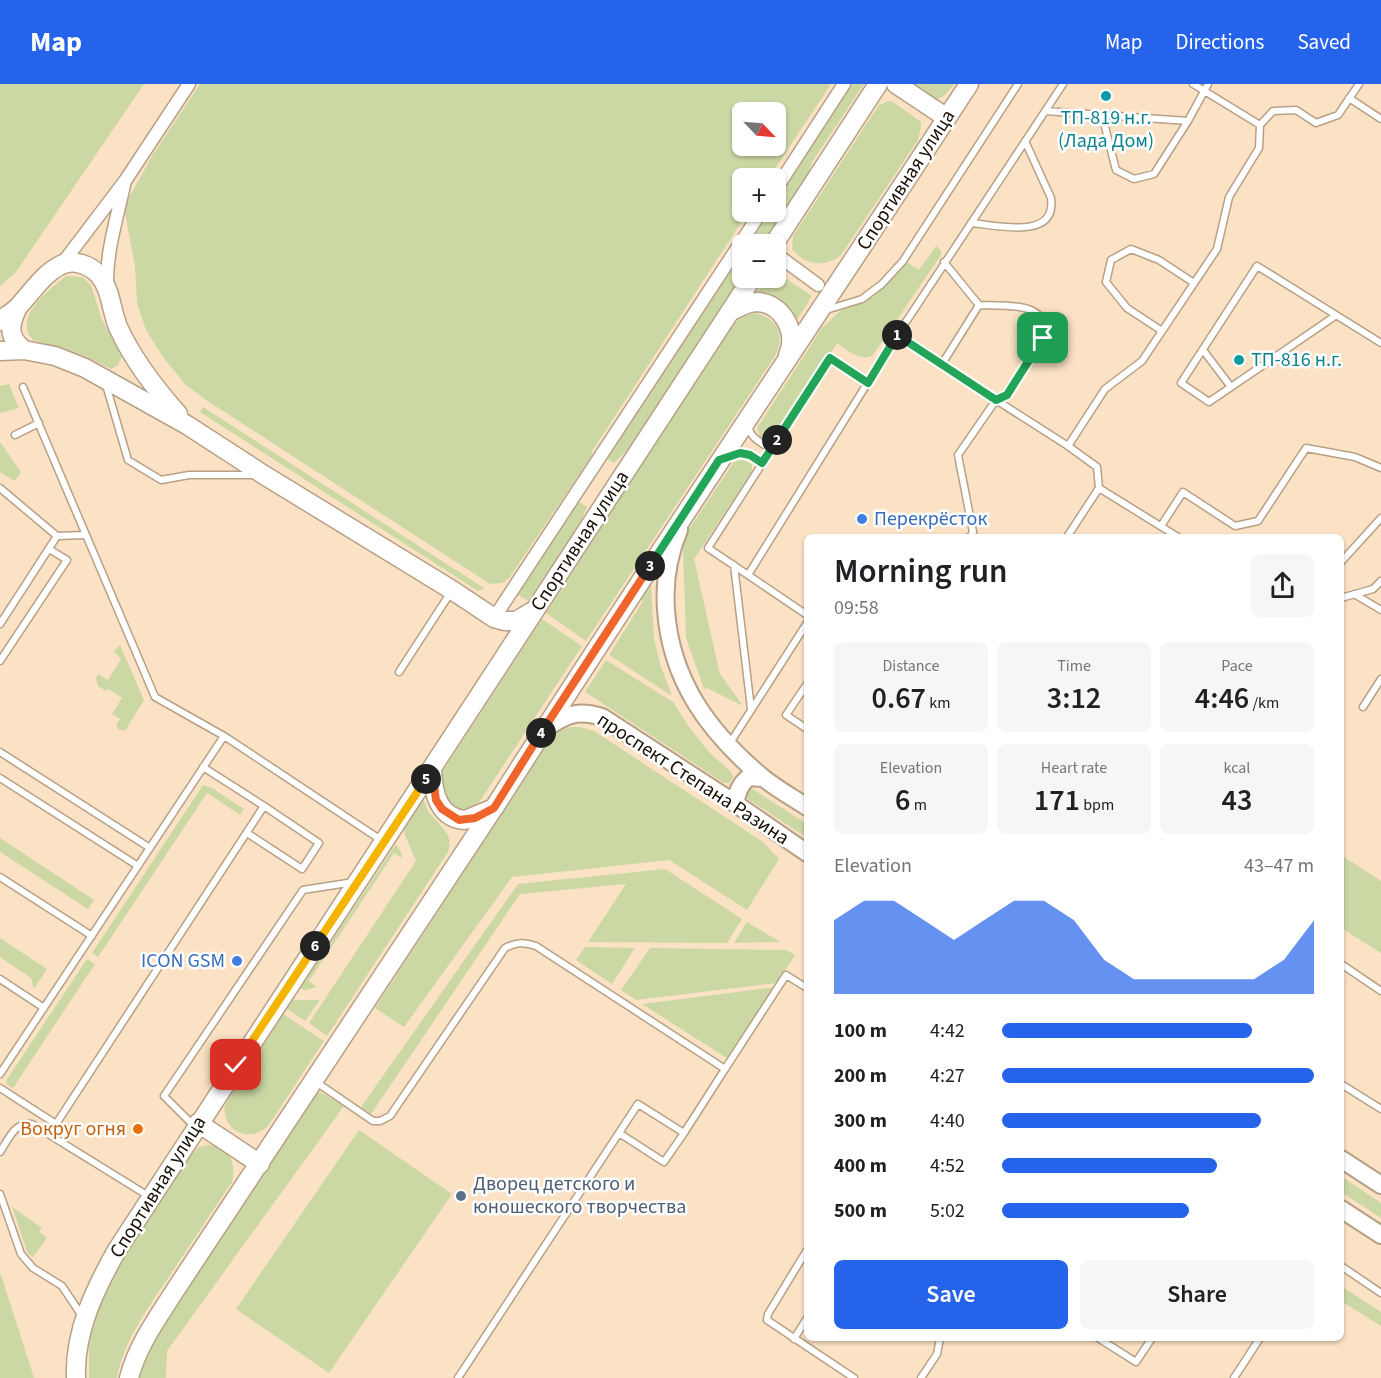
<!DOCTYPE html>
<meta charset="utf-8">
<style>
body{margin:0;font-family:"Source Sans 3",sans-serif;background:#f6f6f6;color:#202124;height:100vh;display:flex;flex-direction:column;font-size:22px;white-space:nowrap}
*{box-sizing:border-box;margin:0}
p{font-size:20px;color:#757577}
.icon{flex:none;width:33px;height:33px;fill:none;stroke:currentColor;stroke-width:2;stroke-linecap:round;stroke-linejoin:round}
.map{position:relative;flex:1;overflow:hidden}
.panel{position:absolute;left:804px;top:450px;width:540px;height:807px;display:flex;flex-direction:column;background:#fff;border-radius:9px;box-shadow:0 2px 4px #0004}
.panel>*{flex:none}
.needle{width:39px;rotate:115deg}
.tools{position:absolute;left:732px;top:18px;display:grid;gap:12px}
.tools a{display:grid;place-items:center;width:54px;height:54px;border-radius:9px;background:#fff;box-shadow:0 2px 4px #0004;font-size:30px}
.pin{position:absolute;display:grid;place-items:center;width:51px;height:51px;color:#fff;margin:-26px;border-radius:12px;box-shadow:0 3px 9px #0006}
.km{position:absolute;width:30px;height:30px;margin:-15px;border-radius:50%;background:#222;color:#fff;font-size:16px;line-height:30px;text-align:center}
.round{display:grid;place-items:center;flex:none;width:63px;height:63px;border-radius:9px;background:#f6f6f6}
.headline{display:flex;align-items:center;justify-content:space-between;height:102px;padding:0 30px}
h1{font-size:33px;font-weight:600;line-height:45px}
.stats{display:grid;grid-template-columns:repeat(3,1fr);gap:9px;height:102px;padding:6px 30px}
.stats div{display:grid;align-content:center;border-radius:9px;background:#f6f6f6;text-align:center}
.stats b{font-size:30px;font-weight:600}
.stats small{font-size:16px;font-weight:400}
.stats p{font-size:16px}
.chart{height:168px;padding:12px 30px}
.chart p{display:flex;justify-content:space-between}
.chart svg{width:100%;height:108px;margin-top:6px;fill:#2563eb;opacity:.7}
.primary-button{display:flex;gap:12px;margin-top:auto;padding:12px 30px}
.primary-button a{flex:1;height:69px;border-radius:9px;background:#2563eb;color:#fff;font-size:24px;font-weight:600;line-height:69px;text-align:center}
.primary-button a+a{background:#f6f6f6;color:#202124}
ul{padding:0 30px;list-style:none;font-size:20px}
li{display:grid;grid-template-columns:96px 72px 1fr;align-items:center;height:45px}
li i{height:15px;border-radius:8px;background:#2563eb}
header{display:flex;align-items:center;gap:36px;box-sizing:border-box;height:84px;padding:0 30px;background:#2563eb;color:#fff}
header strong{font-size:28px}
nav{display:flex;gap:33px;margin-inline-start:auto;font-size:21px}
.map>svg:first-child{display:block}
.green{fill:#cbd8a4;fill-rule:evenodd}
.lines{fill:none;stroke-linecap:round;stroke-linejoin:round}
.lane-casing{stroke:#b7a085;stroke-width:9}
.street-casing{stroke:#b7a085;stroke-width:15}
.secondary-casing{stroke:#b7a085;stroke-width:20}
.primary-casing{stroke:#b7a085;stroke-width:21}
.lane{stroke:#fff;stroke-width:6}
.street{stroke:#fff;stroke-width:12}
.secondary{stroke:#fff;stroke-width:16}
.primary{stroke:#fff;stroke-width:18}
.split-1-casing{stroke:#fff;stroke-width:12}
.split-2-casing{stroke:#fff;stroke-width:12}
.split-3-casing{stroke:#fff;stroke-width:12}
.split-4-casing{stroke:#fff;stroke-width:12}
.split-5-casing{stroke:#fff;stroke-width:12}
.split-6-casing{stroke:#fff;stroke-width:12}
.split-7-casing{stroke:#fff;stroke-width:12}
.split-1{stroke:#22a559;stroke-width:8}
.split-2{stroke:#22a559;stroke-width:8}
.split-3{stroke:#22a559;stroke-width:8}
.split-4{stroke:#f0652b;stroke-width:8}
.split-5{stroke:#f0652b;stroke-width:8}
.split-6{stroke:#f5b400;stroke-width:8}
.split-7{stroke:#f5b400;stroke-width:8}
.culture-dot{fill:#0f9aa8;stroke:#fff;stroke-width:2}
.shop-dot{fill:#3f7fe0;stroke:#fff;stroke-width:2}
.food-dot{fill:#e8710a;stroke:#fff;stroke-width:2}
.service-dot{fill:#5c6f8a;stroke:#fff;stroke-width:2}
.labels{text-anchor:middle;dominant-baseline:central;stroke-width:5;stroke-linejoin:round;paint-order:stroke}
.culture-label{font-size:20px;fill:#0d838f;stroke:#fff}
.street-label{font-size:20px;fill:#170f05;stroke:#fff}
.shop-label{font-size:20px;fill:#366cbe;stroke:#fff;text-anchor:start}
.food-label{font-size:20px;fill:#c56008;stroke:#fff;text-anchor:end}
.service-label{font-size:20px;fill:#4e5e75;stroke:#fff;text-anchor:start}
</style>
<header>
<strong>Map</strong>
<nav><a>Map</a><a>Directions</a><a>Saved</a></nav>
</header>
<div class="map">
<svg width="1381" height="1294" viewBox="0 0 1381 1294">
<rect width="100%" height="100%" fill="#fbe2c5"/>
<path class="green" d="M0,0h144l-128,188 -16,14z
M200,0h631l-62,94h-27v34h6l-157,241 2,1 -84,124 -7,5 -12,1 -287,-186 -18,-14 -22,-27 -17,-27 -9,-27 -2,-36 -11,-60 28,-51zM742,28h34v34h-34z
M847,0h17l-52,78 -4,12 -46,70h-19l21,-32h12v-18z
M907,0h47l-10,12 -9,4z
M889,17l4,1 28,20v5l-3,13 -77,115c-17,13 -35,11 -49,-6l1,-13 86,-131z
M742,161v30l-114,174 -14,14 -10,-6z
M936,162l5,4v5l-68,100c-12,8 -26,-5 -36,-12l-63,96 -5,1 -9,-4 -3,-8 65,-100 18,-17 24,-10 24,-17 19,-22 12,8z
M776,188l36,24 -16,25c-7,-19 -20,-26 -39,-29l9,-14h10z
M66,192l16,1 9,8 11,35 20,36 -4,9 -7,4 -24,-12 -54,-17c-21,-23 16,-50 33,-64z
M756,229c23,6 29,23 19,43l-189,285 -40,-28 187,-289 11,-8z
M9,300l10,24 -19,5v-27z
M203,323l281,181v1l-6,2 -278,-179z
M0,358l21,30 -6,9 -15,-9z
M742,375l10,5v8l-58,87 26,115 23,32 -36,-18 -3,1 -18,-51 -3,-89 2,-11 4,-9 45,-67z
M576,416l11,7 -7,17 -52,77 -13,-8z
M651,499l3,55 6,26 12,32 -63,-41 34,-54 -2,-2z
M542,535l40,27 -102,155c-15,11 -29,12 -36,-7 -3,-8 -5,-12 -3,-20z
M120,561l24,55 -19,31 -7,-2 -2,-4 4,-6 -8,-5 10,-16 -14,-9 -2,2 -8,-5 -2,-8 2,-4 10,6 13,-21 -7,-8z
M606,576l67,42 16,25 19,24 24,22 1,5 -4,5h-5l-139,-91z
M571,643h9l14,4 169,111 16,17 -32,51 -78,-50 -157,17 -108,150 -29,-19 177,-271 8,-7z
M203,701l9,3 32,21 -4,6 -33,-22 -109,164 -6,-4z
M748,702l59,38v14l-62,-41z
M423,715c3,7 5,13 10,18 9,11 21,18 15,35l-121,184 -18,-13 107,-162 -13,-31z
M0,754l94,62 -6,9 -88,-57z
M396,760l5,8 1,6 -8,-5 -85,128 8,6 -11,3 -6,-1z
M1341,771l40,26v72l-40,-25z
M665,785l77,50 -15,24 -139,-1 38,-58 -106,10 -149,220 -10,-7 157,-223z
M747,838l33,20 -46,1z
M0,854l47,31 -13,20 -3,-11 -31,-21z
M585,863l50,1 -23,36 -36,-24z
M650,864l136,2 9,5 -18,28 -141,17 -15,-10z
M87,875l8,5 -82,124 -6,-3 -1,-4z
M775,903l-46,70h-4l-83,-53z
M293,916h27l-15,21 -18,-12z
M283,930l41,27 -56,85c-18,18 -47,5 -43,-21z
M320,1008l24,14 -177,245 -1,27h-27l12,-30 9,-16 157,-239z
M359,1046l93,64 -123,179 -93,-64z
M208,1061c20,1 29,17 24,37 -21,31 -41,62 -62,93 -21,32 -46,64 -53,103h-28v-31l5,-27 9,-25 44,-76 40,-60 12,-12z
M1341,1092l40,27v15l-40,-26z
M12,1123l30,21 -3,4 8,6 -14,19 -5,-3z
M0,1188l30,93 4,13h-34z
M1341,1202l40,26v14l-40,-25z"/>
<g class="lines">
<g class="lane-casing">
<path id="lane" d="M1193,0l67,41 13,-14 23,-1 20,13 22,-8 21,-31
M1349,14l32,21
M1045,27l143,10
M1102,31l14,55 18,9 20,-5 34,-53 20,-37
M971,139c25,2 86,18 80,-25l-26,-57
M826,226l36,-11 20,-15 21,-23 115,-177
M1335,232l-126,86 -28,-19 76,-117 124,77
M1162,247l-35,-23 -21,-26 5,-22 20,-11 28,11 35,23
M898,250l98,66 11,-5 36,-57c9,-38 -40,-32 -64,-33l-35,-43
M1203,266l28,37
M942,280l37,-59
M106,301l22,75 33,20 28,-5h64
M23,303l132,310 69,39 157,104
M749,341c-1,12 13,18 22,24
M15,351l24,-12
M1068,362l37,-57 37,-28 75,-112 12,-52 30,-49 1,-23
M728,372c14,-5 22,-1 34,7
M0,404l57,48 28,-1
M1099,404l79,49
M1161,442l22,-34 52,34 23,-5 48,-73 49,9 26,11
M970,453l3,-5 -15,-77 38,-55 72,46 29,21 2,21 -32,49
M1341,478l40,-44
M734,481l17,144
M748,491l-40,-27 122,-190 38,25
M1354,510l27,16
M1341,514l32,-9 8,-8
M807,531l-59,-40 150,-241 165,-250
M0,540l57,-88
M0,577l67,-101 -18,-11
M399,588l52,-80
M807,600l-21,31 21,14
M1363,623l18,-28
M730,659l77,-120
M0,668l150,96
M0,694l138,88
M247,749l55,36 17,-26 -55,-37
M0,793l92,59
M1341,880l40,27
M0,895l44,29
M0,990l224,-338
M316,998l57,39h7l10,-5 115,-168c12,-6 19,-6 31,-2l189,123 61,-94 21,13
M1341,1000l40,25
M0,1004l56,36 208,-318 -61,-39
M195,1043l-31,-31 139,-206 51,-8
M619,1049l45,29 20,-29
M0,1068c8,-12 15,-31 32,-28l118,73
M0,1110l21,60 12,14 29,18 20,30
M807,1166l-39,64 -1,6 87,58
M1341,1182l40,27
M1098,1254l38,24 16,-24
M794,1255l13,-21
M458,1294l180,-274 46,29 41,-64
M921,1294l16,-24 3,-16
M1234,1294l26,-40"/>
</g>
<g class="street-casing">
<path id="street" d="M776,105l68,-105
M776,170l42,31
M62,180l63,-83 64,-97
M107,202c-1,-34 10,-68 17,-101
M494,534l267,-406"/>
</g>
<g class="secondary-casing">
<path id="secondary" d="M679,446c-11,26 -15,52 -13,80 5,71 43,122 95,166 14,12 31,21 46,31
M545,645c20,-14 32,-20 57,-12l134,87 71,49
M736,720c0,-11 4,-20 13,-27l14,1
M1341,1075l40,26
M1341,1125l40,26"/>
</g>
<g class="primary-casing">
<path id="primary" d="M896,0l51,34
M774,160l104,-160
M17,225c-8,17 -9,29 7,41
M730,228c9,-5 17,-10 27,-10 26,1 41,31 31,53
M0,237c6,-5 13,-9 18,-14 13,-14 26,-34 43,-42 13,-6 29,0 38,10 12,14 12,35 19,52 15,33 36,60 60,87
M0,267l24,-1 31,6 30,12 102,57 77,50 188,115 42,28 11,3h11l17,-10
M432,686c1,22 6,48 33,50l29,-12c155,-244 317,-482 475,-724
M198,1039l62,41
M76,1294c-2,-46 19,-89 41,-128l635,-972
M129,1294c8,-32 28,-59 45,-86l319,-483"/>
</g>
<use href="#lane" class="lane"/>
<use href="#street" class="street"/>
<use href="#secondary" class="secondary"/>
<use href="#primary" class="primary"/>
</g>
<g class="lines">
<g class="split-1-casing">
<path id="split-1" d="M897,251l99,65 11,-5 36,-57"/>
</g>
<g class="split-2-casing">
<path id="split-2" d="M777,356l53,-82 38,25 29,-48"/>
</g>
<g class="split-3-casing">
<path id="split-3" d="M650,482l69,-106 21,-7 10,2 12,8 15,-23"/>
</g>
<g class="split-4-casing">
<path id="split-4" d="M541,649l109,-167"/>
</g>
<g class="split-5-casing">
<path id="split-5" d="M426,695l6,-9 4,30 6,9 17,11 16,-2 19,-10 47,-75"/>
</g>
<g class="split-6-casing">
<path id="split-6" d="M315,862l111,-167"/>
</g>
<g class="split-7-casing">
<path id="split-7" d="M236,981l79,-119"/>
</g>
<use href="#split-1" class="split-1"/>
<use href="#split-2" class="split-2"/>
<use href="#split-3" class="split-3"/>
<use href="#split-4" class="split-4"/>
<use href="#split-5" class="split-5"/>
<use href="#split-6" class="split-6"/>
<use href="#split-7" class="split-7"/>
</g>
<g class="culture-dot">
<circle cx="1106" cy="12" r="6"/>
<circle cx="1239" cy="276" r="6"/>
</g>
<g class="shop-dot">
<circle cx="862" cy="435" r="6"/>
<circle cx="237" cy="877" r="6"/>
</g>
<circle class="food-dot" cx="138" cy="1045" r="6"/>
<circle class="service-dot" cx="461" cy="1112" r="6"/>
<g class="labels">
<g class="culture-label">
<text x="1106" y="34">ТП-819 н.г.<tspan x="1106" dy="23">(Лада Дом)</tspan></text>
<text x="1251" y="276" text-anchor="start">ТП-816 н.г.</text>
</g>
<g class="street-label">
<text transform="translate(906 96) rotate(-57)">Спортивная улица</text>
<text transform="translate(580 457) rotate(-57)">Спортивная улица</text>
<text transform="translate(693 695) rotate(33)">проспект Степана Разина</text>
<text transform="translate(158 1103) rotate(-58)">Спортивная улица</text>
</g>
<g class="shop-label">
<text x="874" y="435">Перекрёсток</text>
<text x="225" y="877" text-anchor="end">ICON GSM</text>
</g>
<g class="food-label">
<text x="126" y="1045">Вокруг огня</text>
</g>
<g class="service-label">
<text x="473" y="1100">Дворец детского и<tspan x="473" dy="23">юношеского творчества</tspan></text>
</g>
</g>
</svg>
<div class="tools">
<a><svg class="needle" viewBox="-14 -14 28 28"><path d="M0-13l5 13h-10z" fill="#e53935"/><path d="M0 13l5-13h-10z" fill="#757577"/></svg></a>
<a>+</a>
<a>−</a>
</div>
<div class="pin" style="left:1043px;top:254px;background:#1e9e55"><svg class="icon" aria-label="arrive" viewBox="0 0 24 24"><path d="M6 21V4h12l-3 4 3 4H6"/></svg></div>
<div class="pin" style="left:236px;top:981px;background:#d93025"><svg class="icon" aria-label="check" viewBox="0 0 24 24"><path d="M5 12l5 5 9-10"/></svg></div>
<b class="km" style="left:897px;top:251px">1</b>
<b class="km" style="left:777px;top:356px">2</b>
<b class="km" style="left:650px;top:482px">3</b>
<b class="km" style="left:541px;top:649px">4</b>
<b class="km" style="left:426px;top:695px">5</b>
<b class="km" style="left:315px;top:862px">6</b>
<section class="panel">
<div class="headline"><div><h1>Morning run</h1><p>09:58</p></div><a class="round"><svg class="icon" aria-label="share" viewBox="0 0 24 24"><path d="M12 15V3M7 8l5-5 5 5M5 13v7h14v-7"/></svg></a></div>
<div class="stats">
<div><p>Distance</p><b>0.67<small> km</small></b></div>
<div><p>Time</p><b>3:12</b></div>
<div><p>Pace</p><b>4:46<small> /km</small></b></div>
</div>
<div class="stats">
<div><p>Elevation</p><b>6<small> m</small></b></div>
<div><p>Heart rate</p><b>171<small> bpm</small></b></div>
<div><p>kcal</p><b>43</b></div>
</div>
<div class="chart"><p><span>Elevation</span>43–47 m</p>
<svg viewBox="0 0 160 44" preserveAspectRatio="none"><path d="M0 44V14L10 6L20 6L30 14L40 22L50 14L60 6L70 6L80 14L90 30L100 38L110 38L120 38L130 38L140 38L150 30L160 14V44z"/></svg>
</div>
<ul>
<li><b>100 m</b>4:42<i style="width:80%"></i></li>
<li><b>200 m</b>4:27<i style="width:100%"></i></li>
<li><b>300 m</b>4:40<i style="width:83%"></i></li>
<li><b>400 m</b>4:52<i style="width:69%"></i></li>
<li><b>500 m</b>5:02<i style="width:60%"></i></li>
</ul>
<div class="primary-button"><a>Save</a><a>Share</a></div>
</section>
</div>
